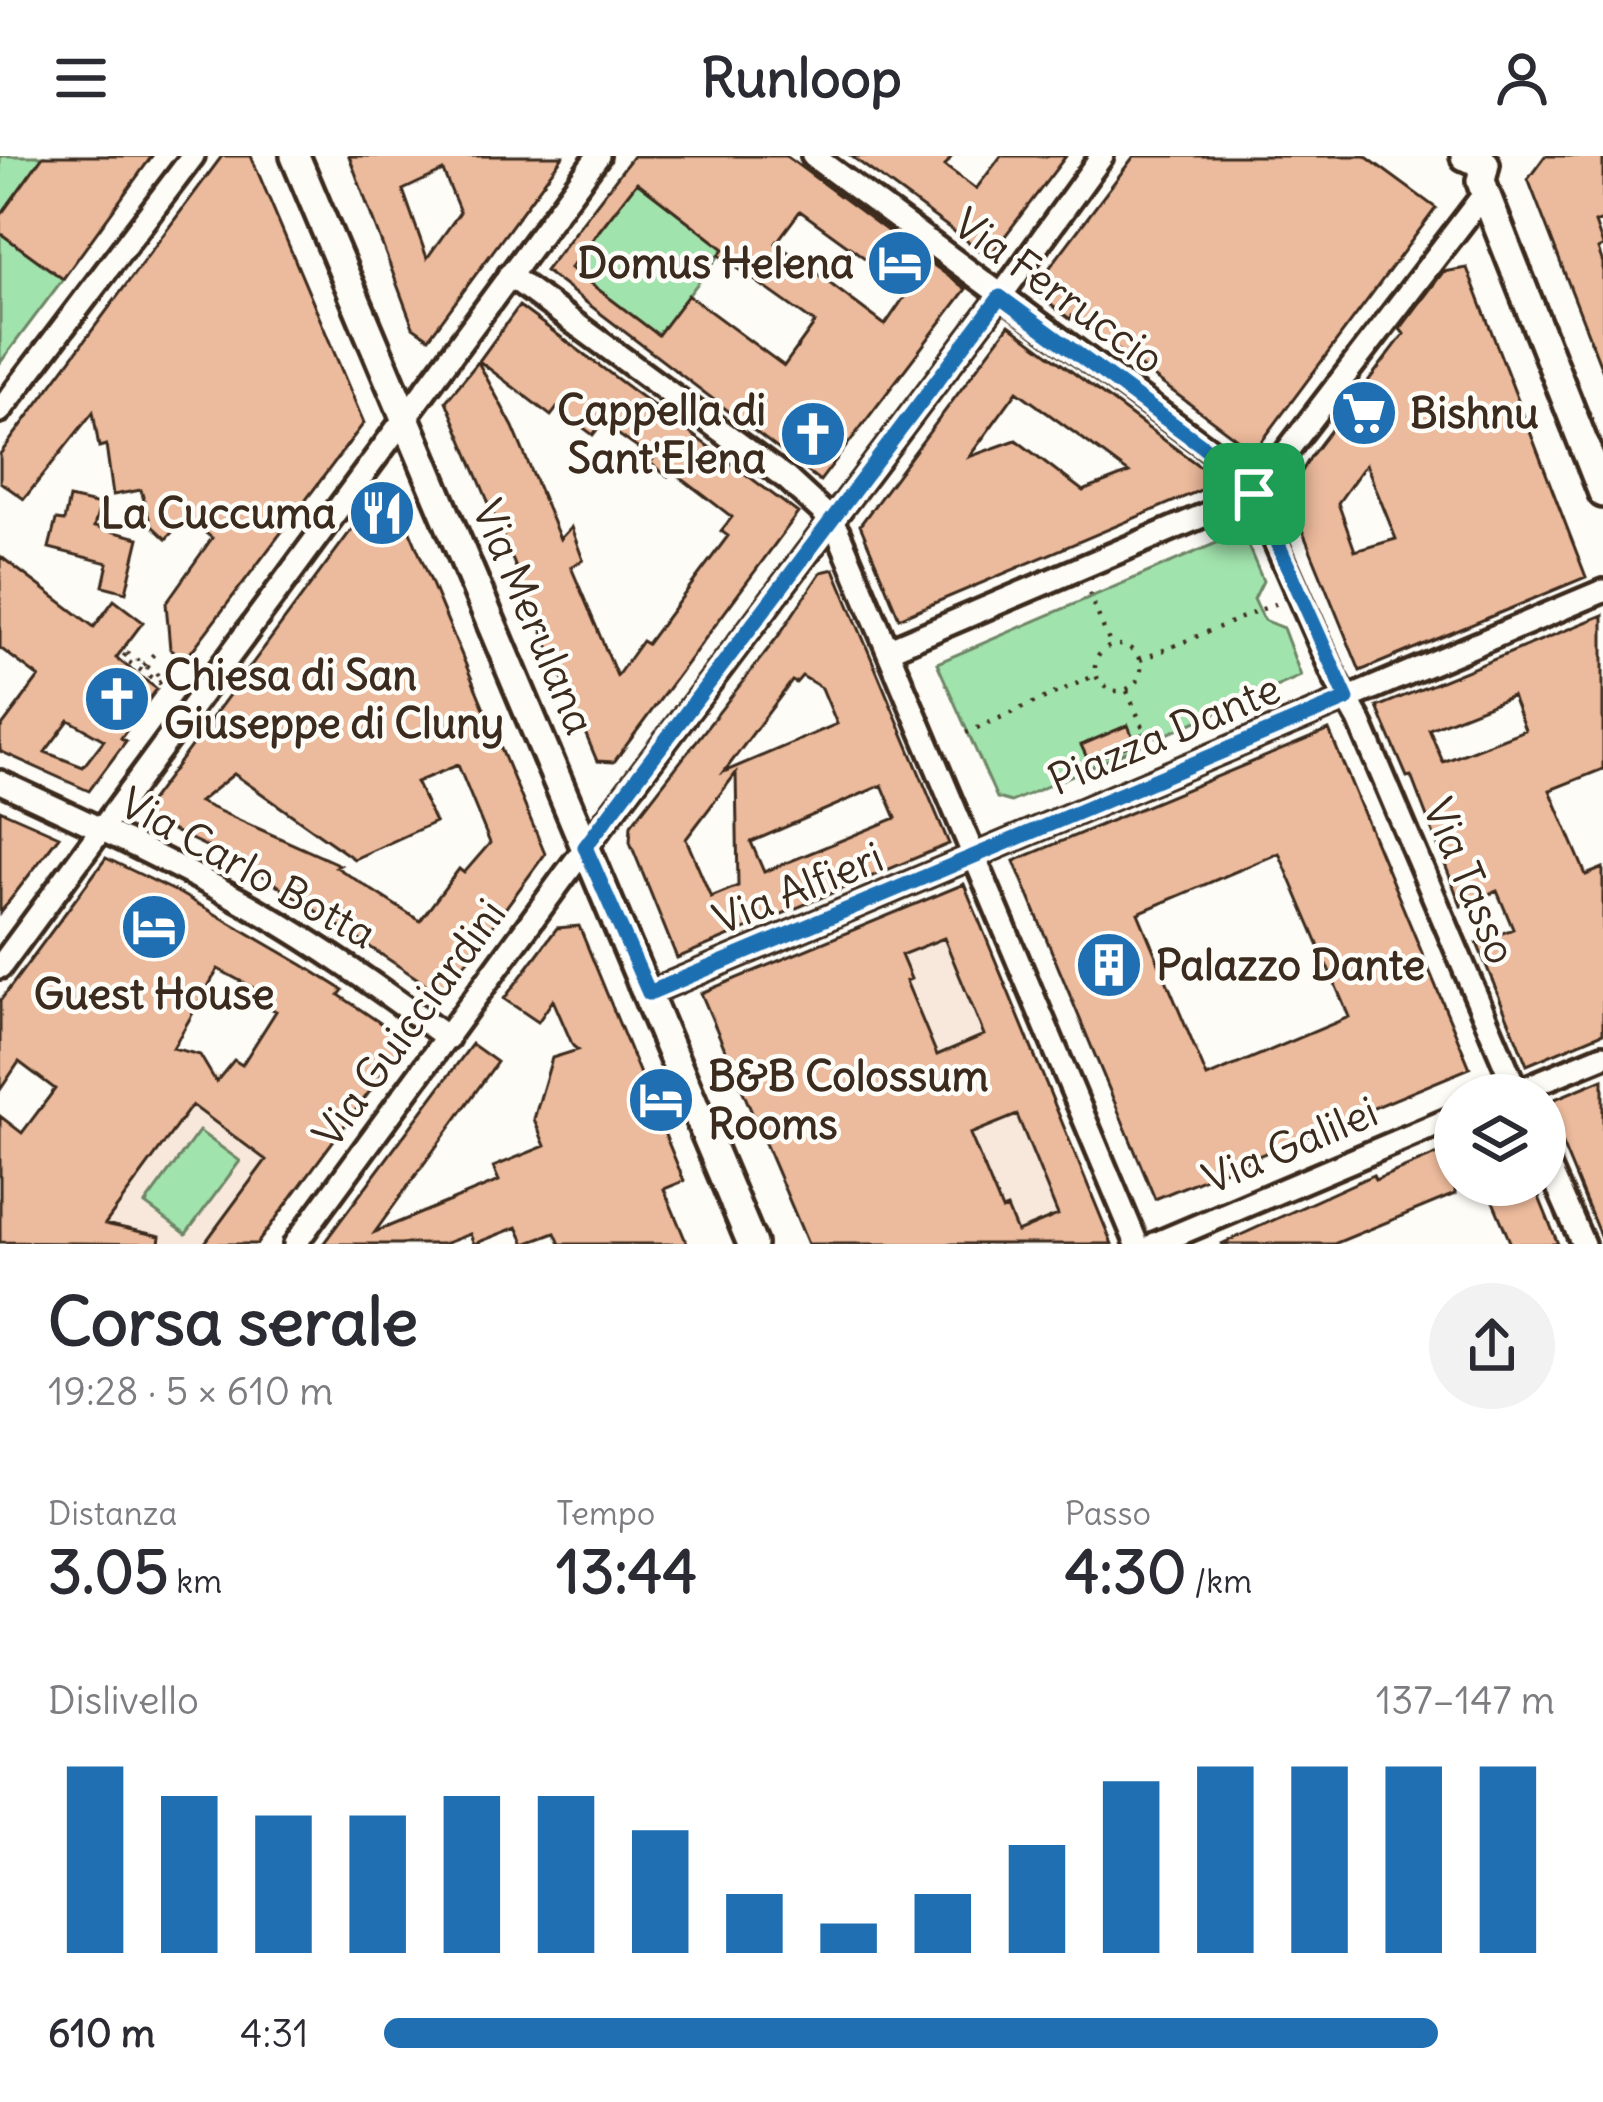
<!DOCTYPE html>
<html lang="it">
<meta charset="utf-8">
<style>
body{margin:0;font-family:Delius,sans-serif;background:#f2f2f3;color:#2b2b33;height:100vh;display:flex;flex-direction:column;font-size:45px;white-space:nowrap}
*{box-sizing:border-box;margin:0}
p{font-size:39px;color:#7c7c81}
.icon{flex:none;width:66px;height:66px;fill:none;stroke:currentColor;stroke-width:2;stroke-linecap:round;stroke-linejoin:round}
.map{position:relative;height:1088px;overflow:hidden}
.sheet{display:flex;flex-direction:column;background:#fff;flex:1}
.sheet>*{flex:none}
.fabs{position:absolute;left:1434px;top:918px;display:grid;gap:24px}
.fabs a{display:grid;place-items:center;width:132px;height:132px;border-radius:50%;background:#fff;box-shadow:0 3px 9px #0004;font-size:60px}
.pin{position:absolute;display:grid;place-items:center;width:102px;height:102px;color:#fff;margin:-51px;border-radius:24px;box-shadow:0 6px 18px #0006}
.round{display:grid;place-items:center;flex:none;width:126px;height:126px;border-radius:63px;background:#f2f2f3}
.headline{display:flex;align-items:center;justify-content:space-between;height:204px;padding:0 48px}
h1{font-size:66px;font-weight:800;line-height:90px}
.figures{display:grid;grid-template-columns:repeat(3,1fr);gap:18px;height:204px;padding:12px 48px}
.figures div{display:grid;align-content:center}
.figures b{font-size:60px;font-weight:800}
.figures small{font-size:33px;font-weight:400}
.figures p{font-size:33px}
.chart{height:336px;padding:24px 48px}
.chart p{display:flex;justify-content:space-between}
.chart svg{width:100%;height:216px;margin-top:12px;stroke:#1f6fb2;stroke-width:6}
ul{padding:0 48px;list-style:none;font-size:39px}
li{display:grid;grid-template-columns:192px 144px 1fr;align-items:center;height:90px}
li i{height:30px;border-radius:15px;background:#1f6fb2}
header{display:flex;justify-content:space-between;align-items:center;height:156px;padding:0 48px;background:#fff;font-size:54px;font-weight:800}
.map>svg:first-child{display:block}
.built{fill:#f8e8dc}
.green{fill:#a1e3ad;stroke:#6e8666;stroke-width:3}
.building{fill:#ecba9c;stroke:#3b2a1e;stroke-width:3;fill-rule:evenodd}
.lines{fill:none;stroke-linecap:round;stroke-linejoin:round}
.minor-casing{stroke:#3b2a1e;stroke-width:30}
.secondary-casing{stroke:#3b2a1e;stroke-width:36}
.path{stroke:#3b2a1e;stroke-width:4.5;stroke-dasharray:3 9;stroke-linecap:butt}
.minor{stroke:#fdfcf7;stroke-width:21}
.secondary{stroke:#fdfcf7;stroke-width:27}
.route-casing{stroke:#fff;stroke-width:24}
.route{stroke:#1f6fb2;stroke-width:15}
.labels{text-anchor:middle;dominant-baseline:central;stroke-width:9;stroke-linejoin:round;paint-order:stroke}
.poi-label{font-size:42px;font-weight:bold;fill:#3b2a1e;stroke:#fdfcf7;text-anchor:start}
.street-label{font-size:42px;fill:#3b2a1e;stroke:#fdfcf7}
</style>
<header><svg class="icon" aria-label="menu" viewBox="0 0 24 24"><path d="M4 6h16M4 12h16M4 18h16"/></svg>Runloop<svg class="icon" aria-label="person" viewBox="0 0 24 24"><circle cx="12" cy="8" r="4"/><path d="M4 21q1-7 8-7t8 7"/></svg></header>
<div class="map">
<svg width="1603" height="1088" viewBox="0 0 1603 1088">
<rect width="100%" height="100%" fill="#fdfcf7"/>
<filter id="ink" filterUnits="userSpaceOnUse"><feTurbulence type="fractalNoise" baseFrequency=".00833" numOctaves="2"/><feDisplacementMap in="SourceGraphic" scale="24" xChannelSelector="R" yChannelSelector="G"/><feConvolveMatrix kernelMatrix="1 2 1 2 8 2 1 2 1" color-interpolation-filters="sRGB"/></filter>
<g filter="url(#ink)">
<path class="built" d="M964,728l148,360h-151l-127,-306z
M189,895l11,4 7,14 13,7 14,-16 111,66 -88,118h-244l16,-25 149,-166z"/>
<path class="green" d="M0,0h43l-43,60z
M637,26l87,67 -66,86 -88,-67z
M0,77l63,46 -63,84z
M1242,376l21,49 -9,18 10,21 19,8 18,48 -143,62 -7,-8 -10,4v11l-130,57 -14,-4 -60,-135z
M199,975l41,30 -54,73 -41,-30z"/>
<path class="building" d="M43,0h109l-89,123 -63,-46v-17z
M222,0h29l113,267 -179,237 -15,-11 -4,-46 46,-65 -26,-21 -20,22 -15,-14 -10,-35 -28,5 -7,-50 -7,2 -6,-35 -69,87 -24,-17v-28z
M349,0h214l-134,182 -16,-11zM443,15l17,41 -33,46 -24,-68z
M633,0h153l180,133 -146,192 -275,-210zM637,26l87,67 -5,6 96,68 -31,43 -96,-71 -30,40 -88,-67zM800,55l109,79 -24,35 -109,-82z
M851,0h101l-7,10 31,23 25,-33h65l-77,101z
M1134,0h231l71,52 -182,244 -182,-136 -2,3 -38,-28z
M1545,0h58v64l-8,3 8,23 -5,3 5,14v109l-75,-193z
M1467,112l119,309 -226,94 -69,-168 1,-15 19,-32 93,-122 -4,-5 43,-57zM1366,308l30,75 -41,12 -17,-48z
M519,150l279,207 -184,249 -17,-1 -151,-360 32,-39 35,65 47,112 11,-12 12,33 -12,7 46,109 25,-35 5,3 81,-108 -7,-5 11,-14 -60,-46 -4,5 -8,-5 -10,-8 3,-4 -51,-36 -9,12 -36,-27 -6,8 -72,-55z
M1009,169l201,149 -2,13 -309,131 -39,-93zM1017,235l66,48 46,34 -46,18 -67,-51 -47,17z
M381,334l13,3 151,361 -103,141 -192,-128 -110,-52zM458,609l32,78 -26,30 -5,-4 -39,52 -84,-54 4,-2 -141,-63 35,-28 120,85 81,-37 -19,-40z
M69,342l31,7 -6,22 45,11 -13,54 -23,-6 5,-23 -59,-15 7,-28 8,1z
M0,400l94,71 20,-27 29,22 -27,36 41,31 -36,49 5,3 -37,50 -89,-40v-22l39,-52 -39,-29zM69,564l35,20 -21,27 -38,-15z
M834,413l115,275 -272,114 -47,-116 1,-17 148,-190 42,-63zM802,520l20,12 15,36 -113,48 68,-91 4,2zM736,617l2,113 -27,11 -25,-58zM882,629l14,33 -132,54 -13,-30z
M1603,459v154l-53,21 36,85 17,-7v165l-76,32 -50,-122 36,-14 -16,-38 -36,15 -50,-130 -4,1 -30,-70zM1512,540l13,34 -82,32 -14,-33z
M1128,569l7,18 -46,19 -8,-17z
M1329,574l141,338 -315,131 -141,-338zM1279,697l70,164 -142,60 -69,-164z
M0,654l59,26 -59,77z
M106,702l73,35 124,72 40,25 -4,5 68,46 -150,203h-53l62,-84 -74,-55 -87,119 55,12 -1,8 -159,-2v-126l22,17 33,-44 -36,-27 -19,28v-89zM218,813l37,20 -4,9 25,13 -34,54 -8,-5 -18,22 -16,-27 -27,-7z
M964,728l148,360h-304l-107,-251zM944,782l40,97 -47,20 -31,-74 5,-2 -10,-24zM1017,959l41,100 -41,17 -10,-24 -5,2 -32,-76z
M579,770l105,255 -20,8 23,55h-127l-5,-11 -30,11 -8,-17 -43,17 -4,-10 -26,10h-121l149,-200 25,18 -122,170 124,-51 -6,-14 52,-21 -11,-27 18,-61 26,-8 -5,-4 -20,-46 -15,22 -34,-23 53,-71z
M1603,923v164l-58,-140z
M1455,991v47l-121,50h-113l152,-69 2,5z
M1486,1029h48l24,59h-47z"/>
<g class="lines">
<g class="minor-casing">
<path id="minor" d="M813,0l422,312 19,26 81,184 24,42 159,375
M509,119l278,204 36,33 15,20 299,712
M0,255l193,-255
M890,493l364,-155 231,-301
M0,626c89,41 179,83 264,132 64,37 124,81 184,124
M0,811l598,-811
M649,837l954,-402
M1508,939l95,-39
M1545,1002l38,86
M295,1088l270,-369 435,-578 102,-141
M1155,1088l300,-127"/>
</g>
<g class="secondary-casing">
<path id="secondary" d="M295,0l457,1088
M1465,0l20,8 -4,17 4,12 118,300"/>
</g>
<path class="path" d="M1089,437l22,53
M1095 512a23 23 0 1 1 46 0a23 23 0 1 1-46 0Z
M127,496l36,27 -4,4 -36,-25z
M1140,504l137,-57
M143,509l14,-14
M1127,535l24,55
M966,577l130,-58"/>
<use href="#minor" class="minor"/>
<use href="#secondary" class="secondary"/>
</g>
</g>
<g class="lines" filter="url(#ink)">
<g class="route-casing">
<path id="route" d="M1000,141l234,172 32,48 81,182 -698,294 -64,-146z"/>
</g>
<use href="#route" class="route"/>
</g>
<defs>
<g id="hotel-disc" transform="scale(3.45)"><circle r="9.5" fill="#1f6fb2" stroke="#fdfcf7"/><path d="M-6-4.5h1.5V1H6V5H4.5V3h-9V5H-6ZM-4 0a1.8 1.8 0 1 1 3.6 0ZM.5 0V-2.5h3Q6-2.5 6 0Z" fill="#fff"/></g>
<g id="supermarket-disc" transform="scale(3.45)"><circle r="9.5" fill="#1f6fb2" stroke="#fdfcf7"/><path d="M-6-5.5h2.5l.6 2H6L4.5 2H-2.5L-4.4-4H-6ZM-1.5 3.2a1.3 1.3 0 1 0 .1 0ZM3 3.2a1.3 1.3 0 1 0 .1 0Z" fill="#fff"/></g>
<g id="church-disc" transform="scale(3.45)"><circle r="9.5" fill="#1f6fb2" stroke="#fdfcf7"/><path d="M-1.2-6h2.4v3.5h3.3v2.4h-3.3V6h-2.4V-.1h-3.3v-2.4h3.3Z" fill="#fff"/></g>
<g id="restaurant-disc" transform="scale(3.45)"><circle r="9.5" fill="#1f6fb2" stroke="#fdfcf7"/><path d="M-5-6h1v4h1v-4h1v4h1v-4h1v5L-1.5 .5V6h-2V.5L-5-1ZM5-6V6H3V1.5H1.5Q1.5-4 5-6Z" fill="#fff"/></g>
<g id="building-disc" transform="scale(3.45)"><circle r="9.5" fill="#1f6fb2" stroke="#fdfcf7"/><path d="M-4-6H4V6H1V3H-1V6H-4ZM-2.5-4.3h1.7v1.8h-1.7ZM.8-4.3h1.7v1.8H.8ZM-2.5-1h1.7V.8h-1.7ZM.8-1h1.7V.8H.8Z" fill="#fff"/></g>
</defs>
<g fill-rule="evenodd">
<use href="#hotel-disc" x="900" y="107"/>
<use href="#supermarket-disc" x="1364" y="257"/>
<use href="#church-disc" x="813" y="278"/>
<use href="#restaurant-disc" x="382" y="357"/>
<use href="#church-disc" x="117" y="543"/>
<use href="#hotel-disc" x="154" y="771"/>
<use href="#building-disc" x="1109" y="809"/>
<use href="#hotel-disc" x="661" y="944"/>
</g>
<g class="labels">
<g class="poi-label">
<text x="854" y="107" text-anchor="end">Domus Helena</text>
<text x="766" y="254" text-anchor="end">Cappella di<tspan x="766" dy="48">Sant'Elena</tspan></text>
<text x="1410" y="257">Bishnu</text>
<text x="336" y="357" text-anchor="end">La Cuccuma</text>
<text x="164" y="519">Chiesa di San<tspan x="164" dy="48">Giuseppe di Cluny</tspan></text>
<text x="1156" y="809">Palazzo Dante</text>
<text x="154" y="838" text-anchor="middle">Guest House</text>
<text x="708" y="920">B&amp;B Colossum<tspan x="708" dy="48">Rooms</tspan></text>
</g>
<g class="street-label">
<text transform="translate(1059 135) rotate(36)">Via Ferruccio</text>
<text transform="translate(534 461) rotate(67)">Via Merulana</text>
<text transform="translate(1164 578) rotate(-23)">Piazza Dante</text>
<text transform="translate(248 712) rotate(29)">Via Carlo Botta</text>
<text transform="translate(1470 725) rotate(67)">Via Tasso</text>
<text transform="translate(798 732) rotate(-22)">Via Alfieri</text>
<text transform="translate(409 867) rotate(-54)">Via Guicciardini</text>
<text transform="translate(1290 989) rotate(-23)">Via Galilei</text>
</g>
</g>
</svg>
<div class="fabs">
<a><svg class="icon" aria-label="layers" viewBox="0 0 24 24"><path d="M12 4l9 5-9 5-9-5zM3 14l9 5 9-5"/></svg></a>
</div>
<div class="pin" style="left:1254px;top:338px;background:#1e9e55"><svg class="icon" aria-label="arrive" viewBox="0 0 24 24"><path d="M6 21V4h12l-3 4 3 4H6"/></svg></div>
</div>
<section class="sheet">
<div class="headline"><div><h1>Corsa serale</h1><p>19:28 · 5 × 610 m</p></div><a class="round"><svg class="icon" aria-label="share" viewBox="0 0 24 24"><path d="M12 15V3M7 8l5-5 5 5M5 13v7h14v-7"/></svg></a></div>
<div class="figures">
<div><p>Distanza</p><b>3.05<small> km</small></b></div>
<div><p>Tempo</p><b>13:44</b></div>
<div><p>Passo</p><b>4:30<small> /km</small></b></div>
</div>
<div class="chart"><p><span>Dislivello</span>137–147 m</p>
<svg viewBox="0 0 160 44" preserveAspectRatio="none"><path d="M5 44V6M15 44V12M25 44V16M35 44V16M45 44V12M55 44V12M65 44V19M75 44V32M85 44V38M95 44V32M105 44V22M115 44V9M125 44V6M135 44V6M145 44V6M155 44V6"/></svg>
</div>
<ul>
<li><b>610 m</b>4:31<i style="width:90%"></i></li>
</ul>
</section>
